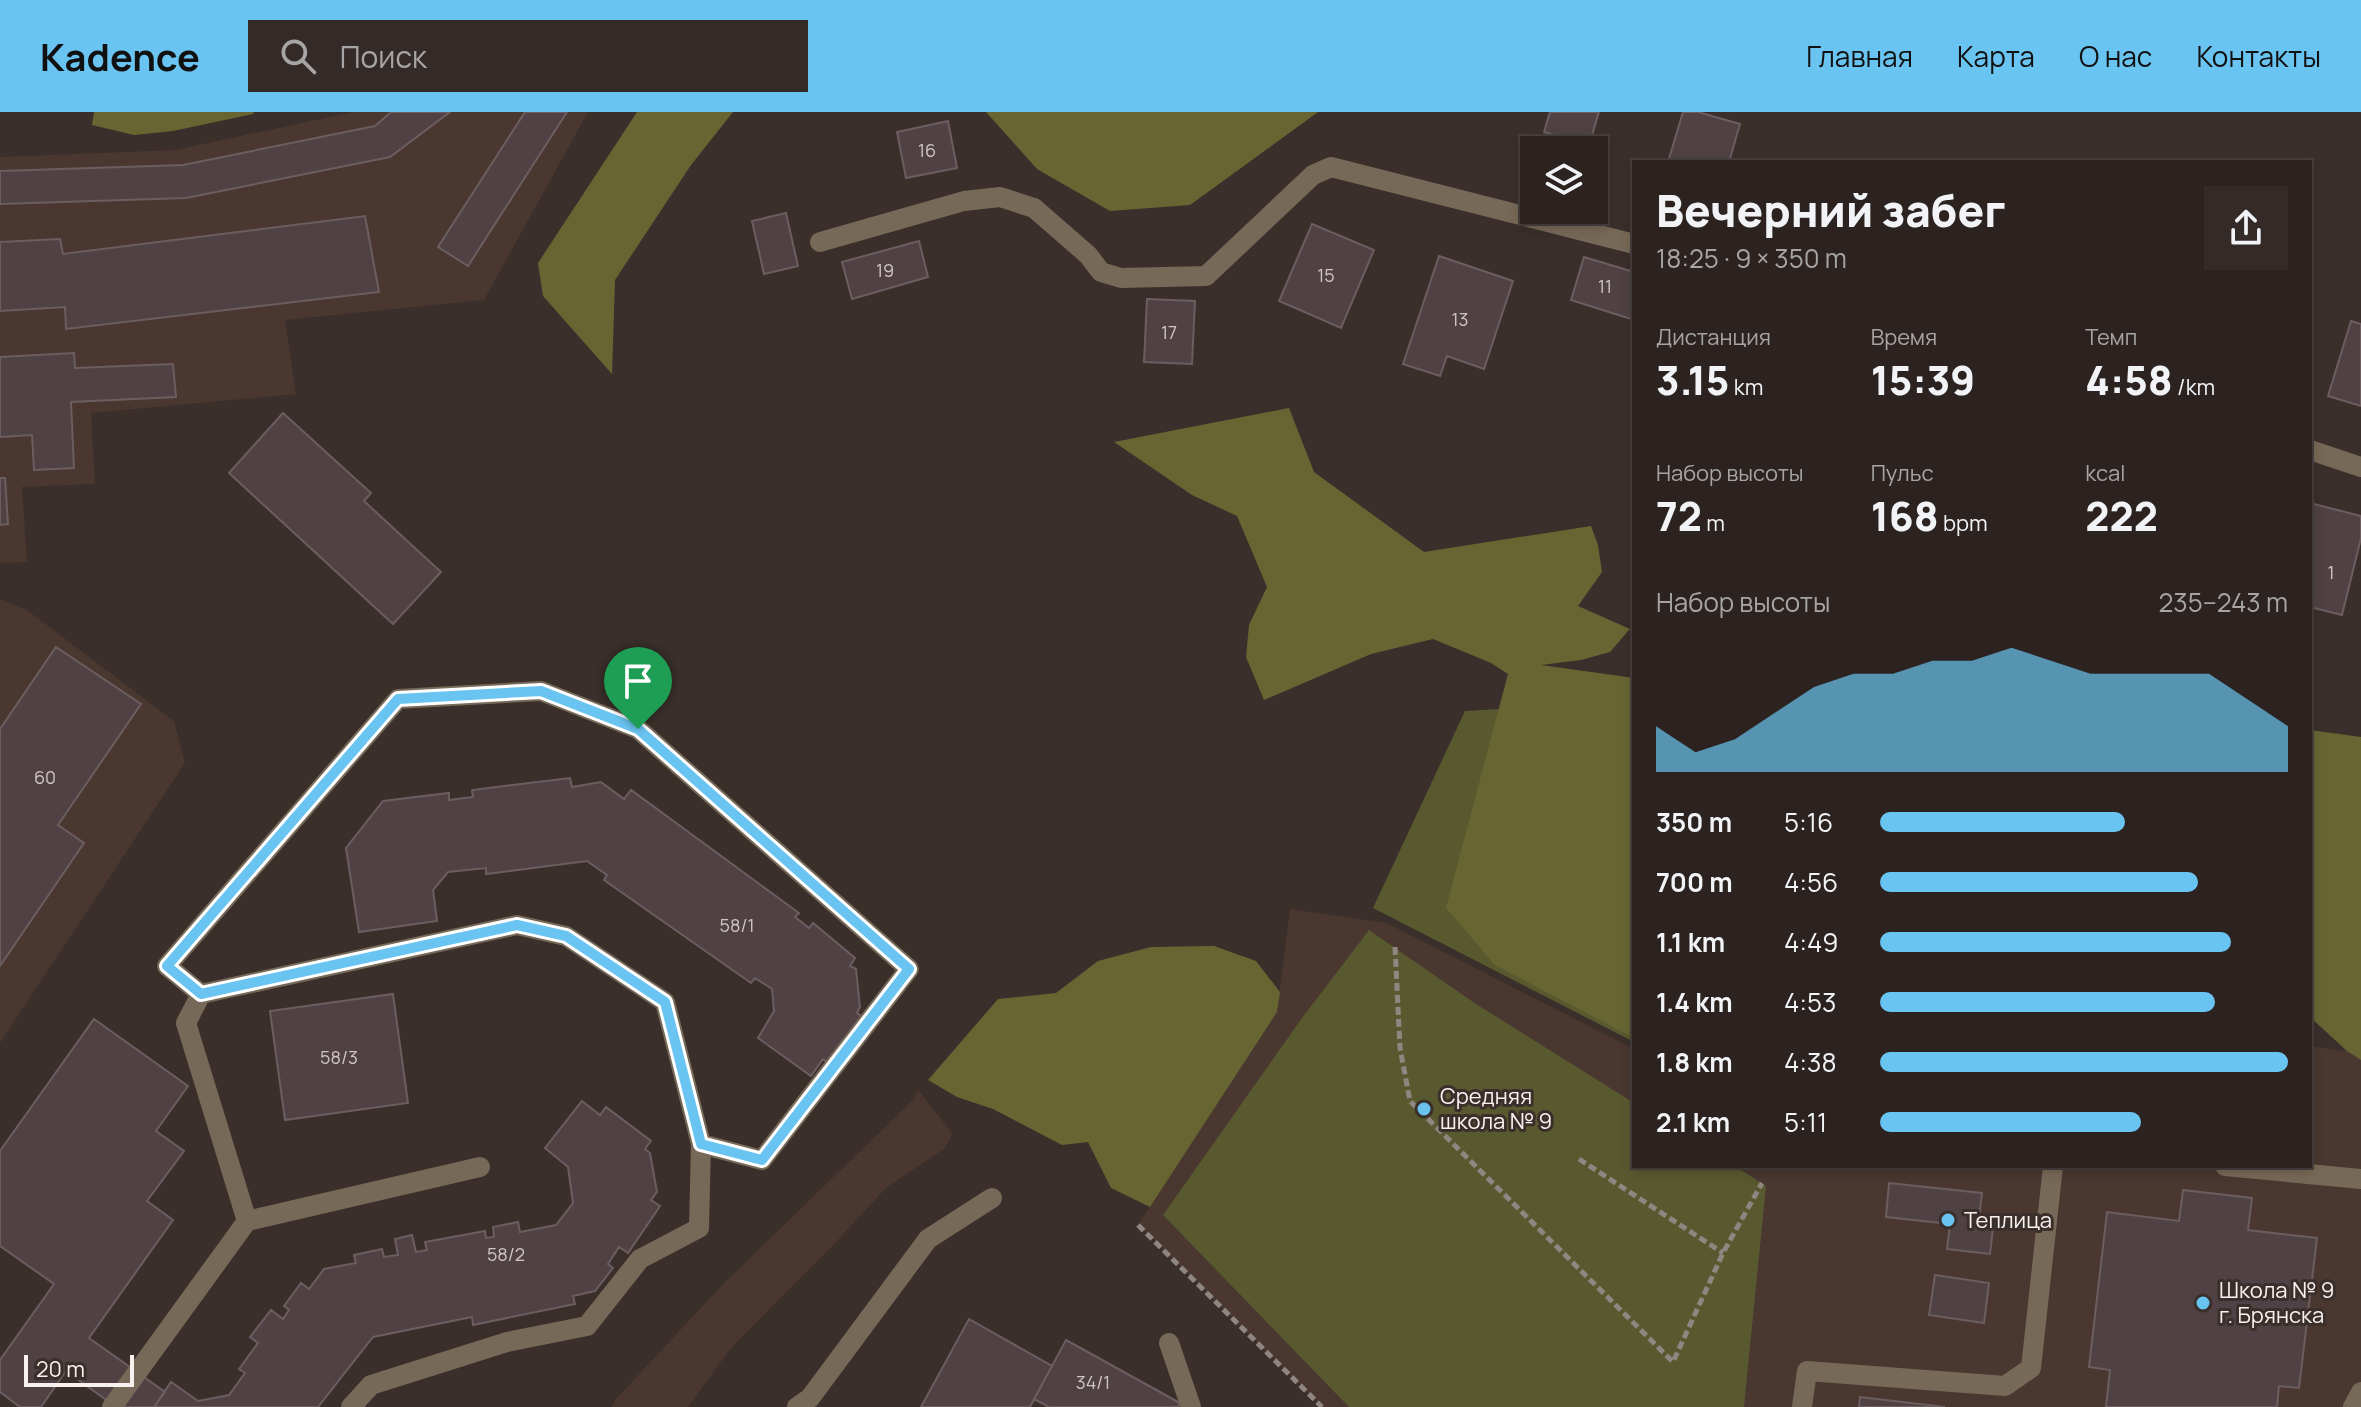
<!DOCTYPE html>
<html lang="ru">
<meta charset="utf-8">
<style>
body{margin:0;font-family:Manrope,sans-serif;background:#342b29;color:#f1f3f6;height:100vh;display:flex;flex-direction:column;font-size:30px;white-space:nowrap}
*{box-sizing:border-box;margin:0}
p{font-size:26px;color:#a6a4a5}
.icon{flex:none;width:44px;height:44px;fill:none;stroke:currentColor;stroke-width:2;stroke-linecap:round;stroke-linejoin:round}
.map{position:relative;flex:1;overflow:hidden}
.details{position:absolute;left:1632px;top:48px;width:680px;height:1008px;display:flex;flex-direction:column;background:#2c2320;border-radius:0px;box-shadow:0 4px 12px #0003,0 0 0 2px #48403e}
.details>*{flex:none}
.tools{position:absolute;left:1520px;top:24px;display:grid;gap:16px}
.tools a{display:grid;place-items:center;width:88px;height:88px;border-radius:0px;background:#2c2320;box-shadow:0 4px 12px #0003,0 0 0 2px #48403e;font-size:40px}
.scale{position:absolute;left:24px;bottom:20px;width:110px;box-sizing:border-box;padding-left:8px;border:4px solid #f9f1ef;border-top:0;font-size:22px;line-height:28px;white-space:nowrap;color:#f9f1ef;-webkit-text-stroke:6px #3a2f2a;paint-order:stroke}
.pin{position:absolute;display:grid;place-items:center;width:68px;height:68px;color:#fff;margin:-82px -34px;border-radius:50% 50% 50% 0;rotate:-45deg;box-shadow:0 0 8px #0007}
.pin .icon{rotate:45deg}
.round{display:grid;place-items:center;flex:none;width:84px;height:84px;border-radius:0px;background:#342b29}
.head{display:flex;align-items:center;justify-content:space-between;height:136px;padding:0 24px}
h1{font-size:44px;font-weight:800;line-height:60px}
.figures{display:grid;grid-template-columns:repeat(3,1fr);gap:12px;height:136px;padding:8px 24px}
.figures div{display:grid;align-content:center}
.figures b{font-size:40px;font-weight:800}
.figures small{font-size:22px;font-weight:400}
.figures p{font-size:22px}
.chart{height:224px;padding:16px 24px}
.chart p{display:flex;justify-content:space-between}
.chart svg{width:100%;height:144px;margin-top:8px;fill:#69c4f1;opacity:.7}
ul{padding:0 24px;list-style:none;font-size:26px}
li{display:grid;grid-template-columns:128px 96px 1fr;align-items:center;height:60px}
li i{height:20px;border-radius:10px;background:#69c4f1}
header{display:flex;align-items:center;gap:48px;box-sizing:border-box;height:112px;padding:0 40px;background:#69c4f1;color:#111}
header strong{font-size:38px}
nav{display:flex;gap:44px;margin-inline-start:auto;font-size:28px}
.search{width:560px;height:72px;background:#342b29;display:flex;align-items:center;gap:20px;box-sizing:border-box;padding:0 28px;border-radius:0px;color:#a6a4a5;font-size:30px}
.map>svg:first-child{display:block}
.built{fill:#493730}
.green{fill:#595930}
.forest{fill:#676633}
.building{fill:#504244;stroke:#6c5e60;stroke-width:2}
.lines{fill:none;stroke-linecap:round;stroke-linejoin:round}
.path{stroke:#8f8682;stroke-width:5;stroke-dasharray:8 4;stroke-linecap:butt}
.service{stroke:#776957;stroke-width:20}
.minor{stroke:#776957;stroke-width:20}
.route-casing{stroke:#fff;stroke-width:16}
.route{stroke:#69c4f1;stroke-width:10}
.poi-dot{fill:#69c4f1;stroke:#3a2f2a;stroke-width:3}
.labels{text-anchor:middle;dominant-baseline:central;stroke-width:6;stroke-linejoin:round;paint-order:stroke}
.number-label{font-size:18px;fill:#cfc5c4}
.poi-label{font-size:22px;fill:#f9f1ef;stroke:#3a2f2a;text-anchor:start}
</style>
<header>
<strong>Kadence</strong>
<div class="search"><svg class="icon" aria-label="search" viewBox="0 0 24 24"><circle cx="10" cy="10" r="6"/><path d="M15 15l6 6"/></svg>Поиск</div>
<nav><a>Главная</a><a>Карта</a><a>О нас</a><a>Контакты</a></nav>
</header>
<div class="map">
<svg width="2361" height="1295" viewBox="0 0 2361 1295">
<rect width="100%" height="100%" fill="#3a2f2a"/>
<path class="built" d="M353,0h235l-104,188 -199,20 11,74 -205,19 4,71 -73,3 5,75 -27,1v-406l175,-7z
M0,487l27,11 147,111 11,42 -185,280z
M1290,797l97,14 247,126v117h676v-120l51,7v354h-1039l-184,-182 139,-213z
M918,978l35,44 -9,15 -58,39 -50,54 -105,106 -43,59h-77l5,-8 108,-116 191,-185z"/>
<path class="green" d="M1634,589v341l-261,-134 92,-197z
M1369,818l107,74 158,99v63h101l31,20 -22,221h-395l-186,-192 139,-197z"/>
<path class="forest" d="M94,0h160l-1,2 -80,17 -39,4 -42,-10z
M637,0h96l-42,53 -76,115 -3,94 -69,-78 -5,-33z
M986,0h332l-128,93 -80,6 -73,-42z
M1289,296l25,64 110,80 167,-26 7,19 4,27 -24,34 52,23 -20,23 -29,8 -40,5 93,13v360l-139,-73 -49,-57 62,-234 -17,-11 -58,-24 -62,15 -107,46 -18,-43 3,-32 18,-38 -30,-71 -45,-21 -78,-53z
M2310,618l51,7v323l-14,-9 -37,-34z
M1214,834l42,15 24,31 -3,20 -127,195 -39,-19 -23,-46 -26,3 -69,-36 -36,-12 -29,-17 70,-81 58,-6 42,-32 53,-14z"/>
<path class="building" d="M391,0h59l-60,45 -204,41 -186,6v-33l183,-6 192,-39z
M525,0h42l-99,154 -30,-19z
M1550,0h49l-10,33 -45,-13z
M1683,0h15l42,12 -11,38h-61z
M948,9l9,47 -51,10 -9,-46z
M786,101l12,53 -34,8 -12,-53z
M365,104l14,76 -313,37 -1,-22 -65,4v-69l60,-3 3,15z
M1312,112l62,26 -33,78 -62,-27z
M919,129l9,36 -76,22 -10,-37z
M1439,144l74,25 -29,88 -37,-13 -7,20 -37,-12z
M1584,145l50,15v48l-63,-20z
M1147,187l48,2 -3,63 -48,-2z
M2351,209l10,3v82l-33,-10z
M74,241l1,15 98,-4 3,33 -105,5 3,66 -40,2 -2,-35 -32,2v-80z
M283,301l88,80 -7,8 77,71 -48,52 -164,-151z
M0,366h5l3,46 -8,1z
M2310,391l51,13v22l-19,77 -32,-8z
M56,535l85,57 -83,121 26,18 -84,123v-237z
M570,666l2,9 29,-5 23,17 7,-9 168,123 -4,4 14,11 4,-5 42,35 -5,8 6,3 4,38 -3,6 8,6 -34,47 -8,-7 -12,17 -53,-38 16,-27 -2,-22 -17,-11 -4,5 -147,-103 3,-5 -20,-14 -101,13v-6l-38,4 -15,18 4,31 -78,11 -13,-84 37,-47 66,-8v7l24,-3 -1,-7z
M393,882l15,109 -123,17 -15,-109z
M94,907l94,67 -32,45 28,20 -37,50 26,19 -84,118 76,54 -11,15h-38l-50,-36 -25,36h-21l-20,-15v-32l54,-76 -54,-38v-95z
M582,989l18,14 6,-8 45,34 -6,8 5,4 7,39 -6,8 9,6 -32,47 -9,-6 -11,17 5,4 -18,23 -22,5 2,8 -102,21 -1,-8 -99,20 -55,70h-164l17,-25 27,19 31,-6 16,-22 -6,-4 19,-26 -8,-6 21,-27 12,9 6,-9 -5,-4 17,-23 8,6 15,-20 32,-6 -2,-8 28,-6 2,8 14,-2 -3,-16 17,-4 4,17 11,-2 -2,-8 60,-11 1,7 8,-1 -1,-10 25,-5 2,10 36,-7 17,-22 -5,-36 -23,-19z
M1889,1071l93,10 -4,33 15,2 -3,26 -43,-5 3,-25 -64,-7z
M2183,1078l69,8 -4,32 69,8 -18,150 -20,-2 -2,21h-171l4,-37 -21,-3 18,-155 72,9z
M1935,1163l54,8 -5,40 -55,-8z
M969,1207l83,47 -22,41h-109z
M1066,1228l114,63 -2,4h-129l-15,-8z
M1860,1285l85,10h-86z"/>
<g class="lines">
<path class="path" d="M1395,835l5,101 10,53 263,261 50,-109 39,-70
M1579,1047l144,94
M1138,1113l184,182"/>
<path class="service" d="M201,882l-34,-28 231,-267 143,-8 97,38 271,240 -147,191 -61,-16
M2225,1054l136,13
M247,1109l233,-54
M1169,1231l22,64
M112,1295l135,-186 -61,-198 15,-29 316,-69 49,11 99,66 36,142 -2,84 -59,31 -53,67 -80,16 -136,43 -20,22
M797,1295l13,-9 118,-159 64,-41
M1802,1295l5,-36 198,15 26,-18 22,-202
M2353,1295l8,-15"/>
<path class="minor" d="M820,130l144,-41 36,-4 34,11 54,47 13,17 20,6 85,-2 107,-101 18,-8 303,77
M2310,338l51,17"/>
</g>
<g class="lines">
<g class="route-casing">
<path id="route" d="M541,579l97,38 271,240 -147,191 -61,-16 -36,-142 -99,-66 -49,-11 -316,69 -34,-28 231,-267z"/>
</g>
<use href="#route" class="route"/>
</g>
<g class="poi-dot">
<circle cx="1424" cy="997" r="8"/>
<circle cx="1948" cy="1108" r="8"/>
<circle cx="2203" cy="1191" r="8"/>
</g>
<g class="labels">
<g class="number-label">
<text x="927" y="38">16</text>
<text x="885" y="158">19</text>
<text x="1326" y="163">15</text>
<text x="1605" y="174">11</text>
<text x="1460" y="207">13</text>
<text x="1169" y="220">17</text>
<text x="2331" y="460">1</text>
<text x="45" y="665">60</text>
<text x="737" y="813">58/1</text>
<text x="339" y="945">58/3</text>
<text x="506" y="1142">58/2</text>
<text x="1093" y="1270">34/1</text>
</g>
<g class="poi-label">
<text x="1440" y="984">Средняя<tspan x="1440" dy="25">школа № 9</tspan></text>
<text x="1964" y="1108">Теплица</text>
<text x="2219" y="1178">Школа № 9<tspan x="2219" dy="25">г. Брянска</tspan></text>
</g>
</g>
</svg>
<div class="tools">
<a><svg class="icon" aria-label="layers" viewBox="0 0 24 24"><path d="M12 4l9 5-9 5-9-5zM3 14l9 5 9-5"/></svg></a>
</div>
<div class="scale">20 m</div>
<div class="pin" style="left:638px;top:617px;background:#1e9e55"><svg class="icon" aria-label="arrive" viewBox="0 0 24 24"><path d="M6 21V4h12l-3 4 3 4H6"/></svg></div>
<section class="details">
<div class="head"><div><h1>Вечерний забег</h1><p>18:25 · 9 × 350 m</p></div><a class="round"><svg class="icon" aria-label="share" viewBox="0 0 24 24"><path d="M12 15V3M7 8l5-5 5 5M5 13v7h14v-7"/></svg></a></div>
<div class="figures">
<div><p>Дистанция</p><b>3.15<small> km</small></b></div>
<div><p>Время</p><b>15:39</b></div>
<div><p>Темп</p><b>4:58<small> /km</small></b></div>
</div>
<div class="figures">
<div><p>Набор высоты</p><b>72<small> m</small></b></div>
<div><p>Пульс</p><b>168<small> bpm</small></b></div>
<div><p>kcal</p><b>222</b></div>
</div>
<div class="chart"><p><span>Набор высоты</span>235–243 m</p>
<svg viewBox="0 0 160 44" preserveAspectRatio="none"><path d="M0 44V30L10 38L20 34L30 26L40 18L50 14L60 14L70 10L80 10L90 6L100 10L110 14L120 14L130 14L140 14L150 22L160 30V44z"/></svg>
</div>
<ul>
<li><b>350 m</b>5:16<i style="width:60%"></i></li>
<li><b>700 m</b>4:56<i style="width:78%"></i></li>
<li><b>1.1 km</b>4:49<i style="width:86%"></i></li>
<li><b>1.4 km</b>4:53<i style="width:82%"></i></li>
<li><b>1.8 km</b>4:38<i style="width:100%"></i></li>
<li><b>2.1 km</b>5:11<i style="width:64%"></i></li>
</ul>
</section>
</div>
